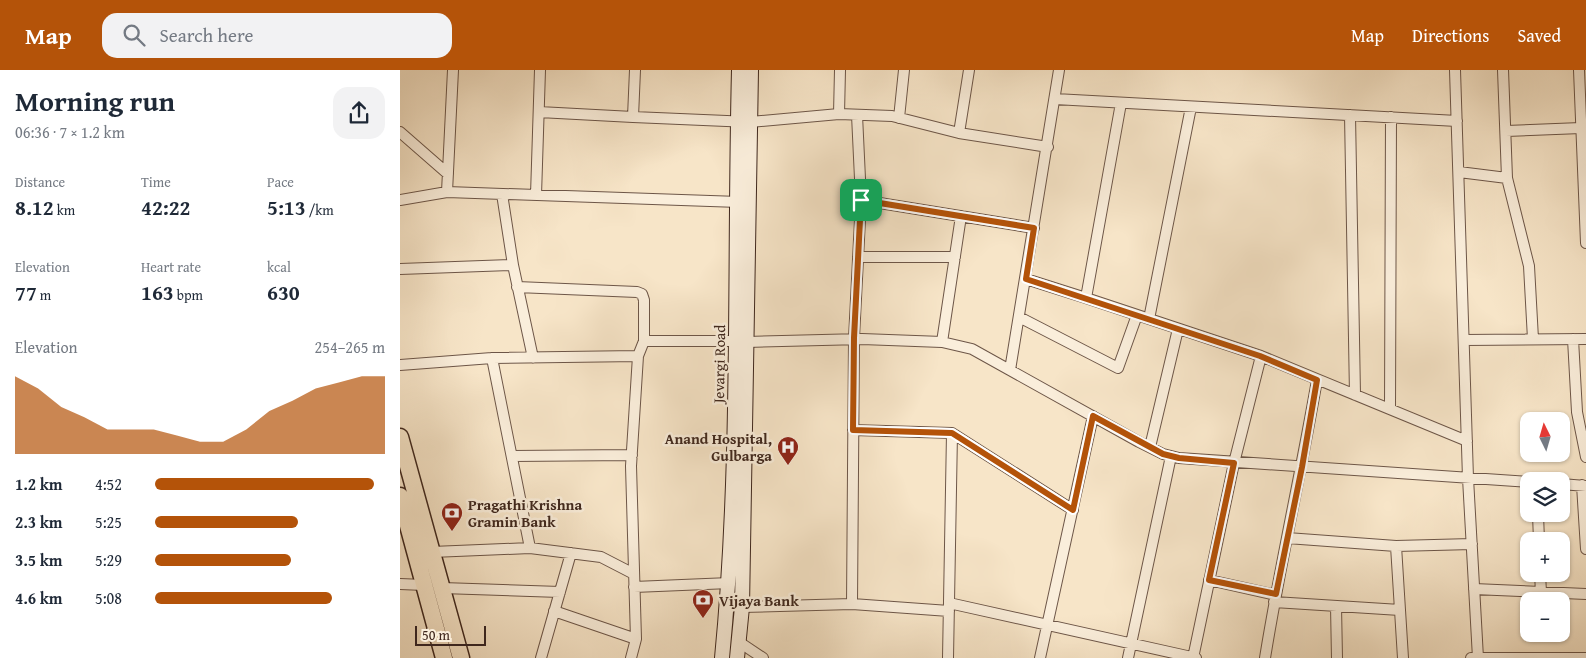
<!DOCTYPE html>
<meta charset="utf-8">
<style>
body{margin:0;font-family:"Gentium Book Plus",serif;background:#f2f2f3;color:#1f2937;height:100vh;display:flex;flex-direction:column;font-size:19px;white-space:nowrap}
*{box-sizing:border-box;margin:0}
p{font-size:16px;color:#747a83}
.icon{flex:none;width:28px;height:28px;fill:none;stroke:currentColor;stroke-width:2;stroke-linecap:round;stroke-linejoin:round}
.map{position:relative;flex:1;overflow:hidden}
.panel{display:flex;flex-direction:column;background:#fff;width:400px}
.panel>*{flex:none}
.needle{width:32px;rotate:355deg}
.controls{position:absolute;left:1120px;top:342px;display:grid;gap:10px}
.controls a{display:grid;place-items:center;width:50px;height:50px;border-radius:10px;background:#fff;box-shadow:0 1px 4px #0004;font-size:25px}
.scale{position:absolute;left:15px;bottom:12px;width:71px;box-sizing:border-box;padding-left:5px;border:2px solid #3f271d;border-top:0;font-size:14px;line-height:18px;white-space:nowrap;color:#3f271d;-webkit-text-stroke:4px #faeedb;paint-order:stroke}
.pin{position:absolute;display:grid;place-items:center;width:42px;height:42px;color:#fff;margin:-21px;border-radius:10px;box-shadow:0 2px 8px #0006}
.round{display:grid;place-items:center;flex:none;width:52px;height:52px;border-radius:15px;background:#f2f2f3}
.summary{display:flex;align-items:center;justify-content:space-between;height:85px;padding:0 15px}
h1{font-size:28px;font-weight:700;line-height:38px}
.stats{display:grid;grid-template-columns:repeat(3,1fr);gap:8px;height:85px;padding:5px 15px}
.stats div{display:grid;align-content:center}
.stats b{font-size:21px;font-weight:700}
.stats small{font-size:14px;font-weight:400}
.stats p{font-size:14px}
.chart{height:140px;padding:10px 15px}
.chart p{display:flex;justify-content:space-between}
.chart svg{width:100%;height:90px;margin-top:5px;fill:#b45309;opacity:.7}
ul{padding:0 15px;list-style:none;font-size:16px}
li{display:grid;grid-template-columns:80px 60px 1fr;align-items:center;height:38px}
li i{height:12px;border-radius:6px;background:#b45309}
header{display:flex;align-items:center;gap:30px;box-sizing:border-box;height:70px;padding:0 25px;background:#b45309;color:#fff}
header strong{font-size:24px}
nav{display:flex;gap:28px;margin-inline-start:auto;font-size:18px}
.search{width:350px;height:45px;background:#f2f2f3;display:flex;align-items:center;gap:12px;box-sizing:border-box;padding:0 18px;border-radius:15px;color:#747a83;font-size:19px}
main{display:flex;flex:1;min-height:0}
.map>svg:first-child{display:block}
.lines{fill:none;stroke-linecap:round;stroke-linejoin:round}
.street-casing{stroke:#6d5648;stroke-width:12}
.secondary-casing{stroke:#3f271d;stroke-width:16}
.primary-casing{stroke:#3f271d;stroke-width:19}
.street{stroke:#faeedb;stroke-width:10}
.secondary{stroke:#faeedb;stroke-width:14}
.primary{stroke:#f7e5c8;stroke-width:16}
.route-casing{stroke:#fff;stroke-width:10}
.route{stroke:#b45309;stroke-width:6}
.labels{text-anchor:middle;dominant-baseline:central;stroke-width:5;stroke-linejoin:round;paint-order:stroke}
.street-label{font-size:15px;fill:#3f271d;stroke:#faeedb}
.poi-label{font-size:15px;font-weight:bold;fill:#3f271d;stroke:#faeedb;text-anchor:start}
</style>
<header>
<strong>Map</strong>
<div class="search"><svg class="icon" aria-label="search" viewBox="0 0 24 24"><circle cx="10" cy="10" r="6"/><path d="M15 15l6 6"/></svg>Search here</div>
<nav><a>Map</a><a>Directions</a><a>Saved</a></nav>
</header>
<main>
<section class="panel">
<div class="summary"><div><h1>Morning run</h1><p>06:36 · 7 × 1.2 km</p></div><a class="round"><svg class="icon" aria-label="share" viewBox="0 0 24 24"><path d="M12 15V3M7 8l5-5 5 5M5 13v7h14v-7"/></svg></a></div>
<div class="stats">
<div><p>Distance</p><b>8.12<small> km</small></b></div>
<div><p>Time</p><b>42:22</b></div>
<div><p>Pace</p><b>5:13<small> /km</small></b></div>
</div>
<div class="stats">
<div><p>Elevation</p><b>77<small> m</small></b></div>
<div><p>Heart rate</p><b>163<small> bpm</small></b></div>
<div><p>kcal</p><b>630</b></div>
</div>
<div class="chart"><p><span>Elevation</span>254–265 m</p>
<svg viewBox="0 0 160 44" preserveAspectRatio="none"><path d="M0 44V6L10 12L20 21L30 26L40 32L50 32L60 32L70 35L80 38L90 38L100 32L110 23L120 18L130 12L140 9L150 6L160 6V44z"/></svg>
</div>
<ul>
<li><b>1.2 km</b>4:52<i style="width:95%"></i></li>
<li><b>2.3 km</b>5:25<i style="width:62%"></i></li>
<li><b>3.5 km</b>5:29<i style="width:59%"></i></li>
<li><b>4.6 km</b>5:08<i style="width:77%"></i></li>
</ul>
</section>
<div class="map">
<svg width="1186" height="588" viewBox="0 0 1186 588">
<rect width="100%" height="100%" fill="#f7e5c8"/>
<filter id="stains"><feTurbulence type="fractalNoise" baseFrequency=".004" numOctaves="4"/><feColorMatrix values="0 0 0 0 .2 0 0 0 0 .09 0 0 0 0 .02 0 0 0 .5 -.17"/></filter>
<radialGradient id="worn" r=".72"><stop offset=".6" stop-color="#630" stop-opacity="0"/><stop offset="1" stop-color="#630" stop-opacity=".3"/></radialGradient>
<g class="lines">
<g class="street-casing">
<path id="street" d="M235,0l-2,47 117,5 89,-8 53,2 67,17 10,-63
M1055,0l13,408 10,180
M1179,0l7,173
M655,29l402,22
M139,42l94,5
M439,44l1,-44
M950,45l5,280
M499,48l5,-48
M1106,61l75,-3
M0,62l48,42
M559,63l89,14
M1059,102l48,6 -4,-108
M1107,108l22,88 4,73
M47,122l6,-122
M136,125l4,-125
M0,130l47,-8 292,10
M461,130l173,28
M458,187h97
M113,195l20,93
M0,199l113,-4 -11,-71
M626,209l60,19 35,-195
M117,217l120,5 5,2 2,6v41
M686,228l175,58 206,85
M619,247l99,51 19,-53
M749,249l42,-212
M1173,269l4,73 9,45
M1064,270l122,-1
M347,272l115,-3 80,3 30,7 167,93 24,12 16,4 350,24
M542,272l19,-126
M92,288l38,190
M0,295l92,-7 146,-2 6,-15h92
M610,300l49,-300
M990,339l1,-292
M453,360l99,3 121,77
M750,377l28,-118
M112,386l120,-1
M1161,414l25,2
M1182,415l4,64
M1138,444l1,27
M887,468l109,8
M32,482l98,-4 71,9 33,17
M1140,504l1,18
M809,510l67,15
M0,514l24,1
M234,517l96,-4
M42,518l118,4
M1074,519l112,5
M874,532l126,8
M549,533l247,55
M452,534l97,7
M936,536l1,52
M342,537l110,-3 2,-266 7,-138 -4,-85
M154,541l82,28
M339,572l24,16
M141,588l30,-105
M231,588l5,-19 -5,-173 7,-110
M548,588l4,-225
M640,588l53,-242
M728,588l43,-202
M793,588l41,-195 27,-107
M865,588c15,-93 36,-185 52,-278
M1003,588l-7,-112 76,-2
M1071,588h115"/>
</g>
<g class="secondary-casing">
<path id="secondary" d="M322,588c19,-195 12,-392 17,-588
M337,588l5,-51 9,-537"/>
</g>
<g class="primary-casing">
<path id="primary" d="M0,367l61,221
M0,426l44,162"/>
</g>
<use href="#street" class="street"/>
<use href="#secondary" class="secondary"/>
<use href="#primary" class="primary"/>
</g>
<g class="lines">
<g class="route-casing">
<path id="route" d="M461,130l173,28 -8,51 234,77 57,24 -15,87 -26,127 -67,-14 25,-117 -55,-5 -16,-4 -70,-38 -20,94 -121,-77 -99,-3 1,-92z"/>
</g>
<use href="#route" class="route"/>
</g>
<defs>
<g id="hospital-pin" transform="scale(1.125)"><path d="M0 17L-7.5 6A9.5 9.5 0 1 1 7.5 6Z" fill="#8f2418" stroke="#faeedb"/><path d="M-5-5h3v3.5h4V-5h3V5h-3V1.5h-4V5h-3Z" fill="#fff"/></g>
<g id="bank-pin" transform="scale(1.125)"><path d="M0 17L-7.5 6A9.5 9.5 0 1 1 7.5 6Z" fill="#8f2418" stroke="#faeedb"/><path d="M-6-4H6V4H-6ZM0-2.3a2.3 2.3 0 1 0 0 4.6a2.3 2.3 0 1 0 0-4.6Z" fill="#fff"/></g>
</defs>
<g fill-rule="evenodd">
<use href="#hospital-pin" x="388" y="377"/>
<use href="#bank-pin" x="52" y="443"/>
<use href="#bank-pin" x="303" y="530"/>
</g>
<g class="labels">
<g class="street-label">
<text transform="translate(319 294) rotate(-89)">Jevargi Road</text>
</g>
<g class="poi-label">
<text x="372" y="368" text-anchor="end">Anand Hospital,<tspan x="372" dy="17">Gulbarga</tspan></text>
<text x="68" y="434">Pragathi Krishna<tspan x="68" dy="17">Gramin Bank</tspan></text>
<text x="319" y="530">Vijaya Bank</text>
</g>
</g>
<rect width="100%" height="100%" filter="url(#stains)"/>
<rect width="100%" height="100%" fill="url(#worn)"/>
</svg>
<div class="controls">
<a><svg class="needle" viewBox="-14 -14 28 28"><path d="M0-13l5 13h-10z" fill="#e53935"/><path d="M0 13l5-13h-10z" fill="#747a83"/></svg></a>
<a><svg class="icon" aria-label="layers" viewBox="0 0 24 24"><path d="M12 4l9 5-9 5-9-5zM3 14l9 5 9-5"/></svg></a>
<a>+</a>
<a>−</a>
</div>
<div class="scale">50 m</div>
<div class="pin" style="left:461px;top:130px;background:#1e9e55"><svg class="icon" aria-label="arrive" viewBox="0 0 24 24"><path d="M6 21V4h12l-3 4 3 4H6"/></svg></div>
</div>
</main>
